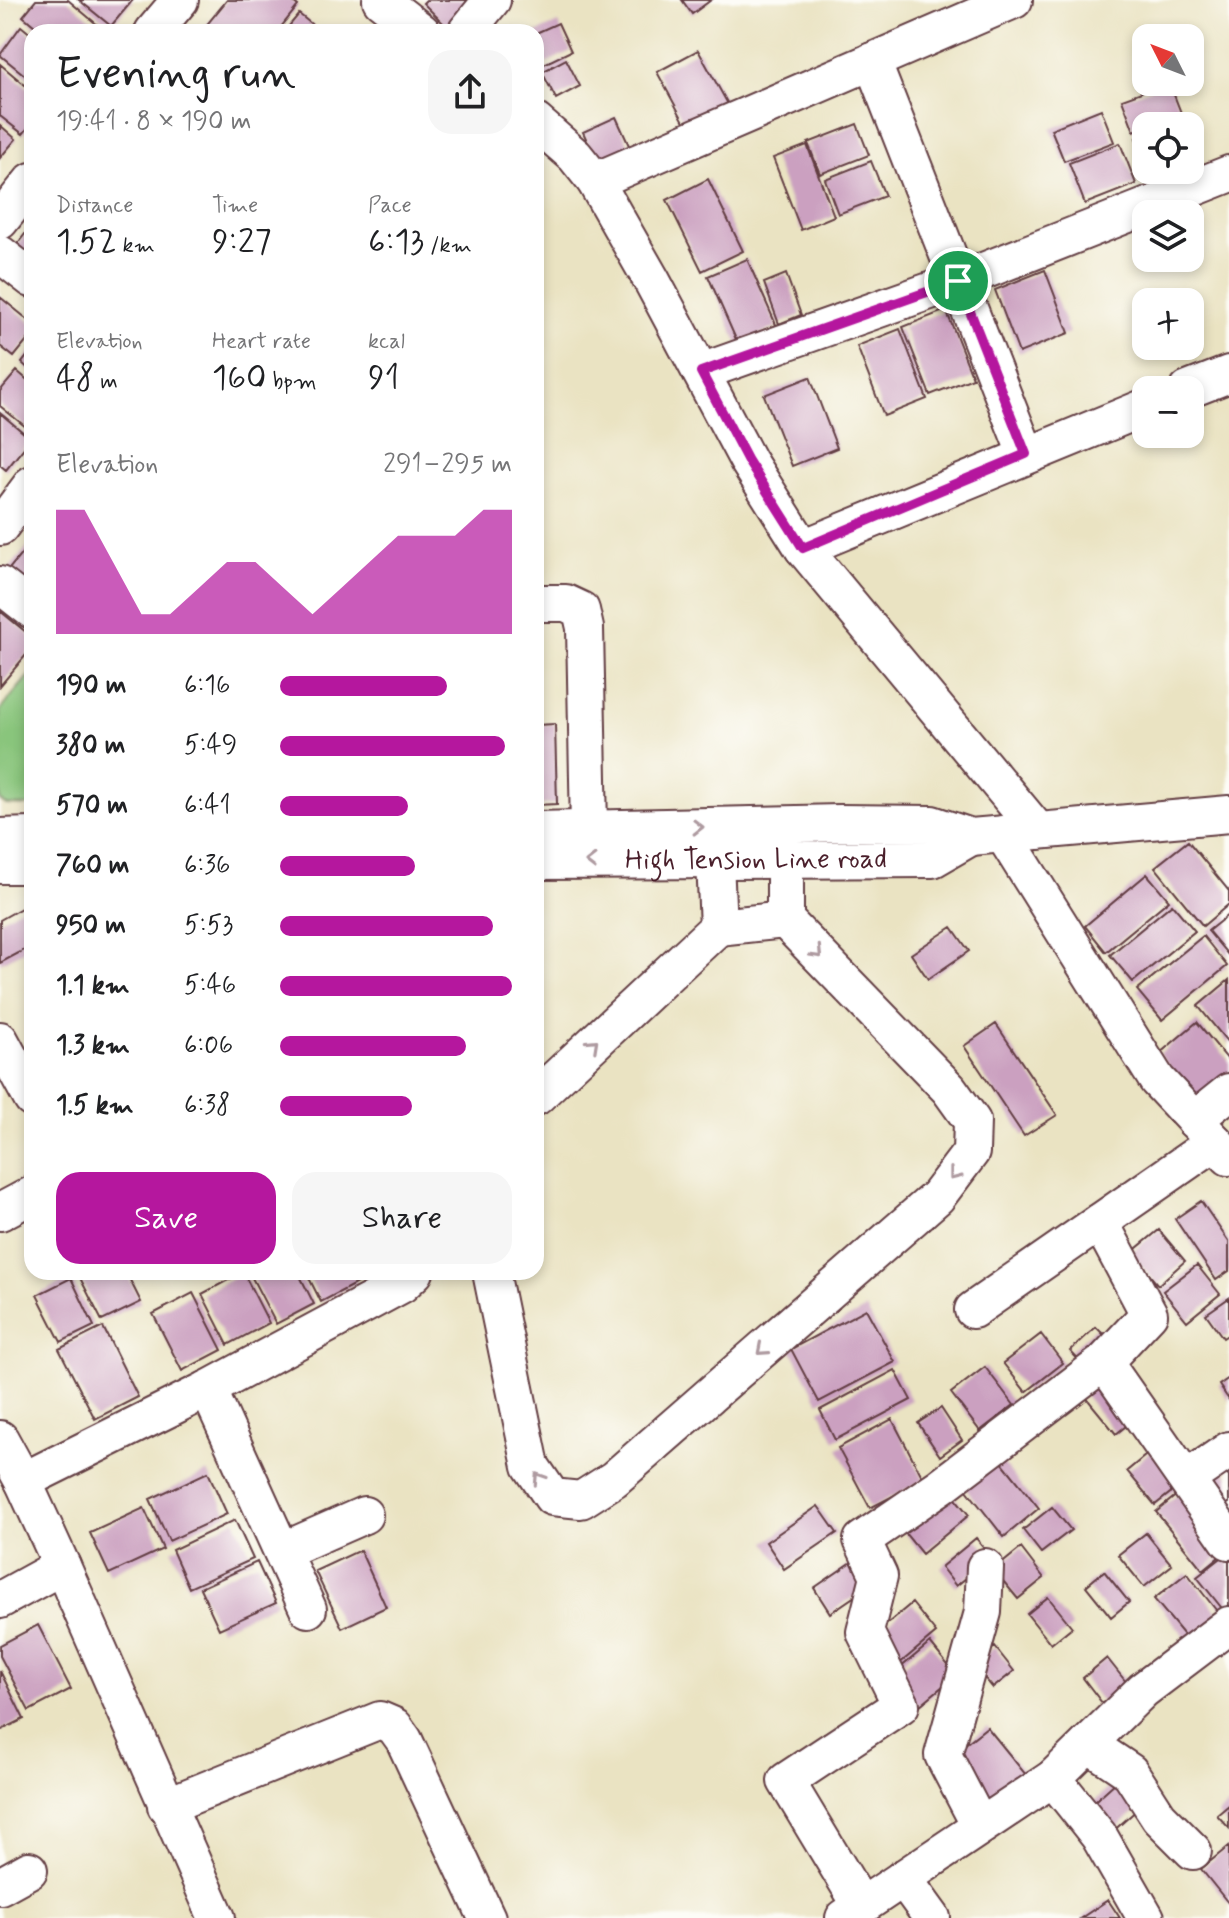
<!DOCTYPE html>
<meta charset="utf-8">
<style>
body{margin:0;font-family:Mynerve,sans-serif;background:#f6f6f6;color:#202124;height:100vh;display:flex;flex-direction:column;font-size:30px;white-space:nowrap}
*{box-sizing:border-box;margin:0}
p{font-size:26px;color:#757577}
.icon{flex:none;width:44px;height:44px;fill:none;stroke:currentColor;stroke-width:2;stroke-linecap:round;stroke-linejoin:round}
.map{position:relative;flex:1;overflow:hidden}
.details{position:absolute;left:24px;top:24px;width:520px;height:1256px;display:flex;flex-direction:column;background:#fff;border-radius:24px;box-shadow:0 4px 12px #0003}
.details>*{flex:none}
.needle{width:52px;rotate:312deg}
.tools{position:absolute;left:1132px;top:24px;display:grid;gap:16px}
.tools a{display:grid;place-items:center;width:72px;height:72px;border-radius:16px;background:#fff;box-shadow:0 4px 12px #0003;font-size:40px}
.pin{position:absolute;display:grid;place-items:center;width:68px;height:68px;color:#fff;margin:-34px;border:4px solid #fff;border-radius:50%;box-shadow:0 2px 8px #0007}
.round{display:grid;place-items:center;flex:none;width:84px;height:84px;border-radius:24px;background:#f6f6f6}
.summary{display:flex;align-items:center;justify-content:space-between;height:136px;padding:0 32px}
h1{font-size:44px;font-weight:600;line-height:60px}
.metrics{display:grid;grid-template-columns:repeat(3,1fr);gap:12px;height:136px;padding:8px 32px}
.metrics div{display:grid;align-content:center}
.metrics b{font-size:34px;font-weight:600}
.metrics small{font-size:22px;font-weight:400}
.metrics p{font-size:22px}
.chart{height:224px;padding:16px 32px}
.chart p{display:flex;justify-content:space-between}
.chart svg{width:100%;height:144px;margin-top:8px;fill:#b5179e;opacity:.7}
.button{display:flex;gap:16px;margin-top:auto;padding:16px 32px}
.button a{flex:1;height:92px;border-radius:24px;background:#b5179e;color:#fff;font-size:32px;font-weight:600;line-height:92px;text-align:center}
.button a+a{background:#f6f6f6;color:#202124}
ul{padding:0 32px;list-style:none;font-size:26px}
li{display:grid;grid-template-columns:128px 96px 1fr;align-items:center;height:60px}
li i{height:20px;border-radius:10px;background:#b5179e}
.map>svg:first-child{display:block}
.green{fill:#89c57b;stroke:#6a7253;stroke-width:2}
.building{fill:#cba0c0}
.lines{fill:none;stroke-linecap:round;stroke-linejoin:round}
.minor-casing{stroke:#623c42;stroke-width:40}
.minor{stroke:#fff;stroke-width:36}
.oneway{stroke:#ae9aa0}
.route-casing{stroke:#fff;stroke-width:16}
.route{stroke:#b5179e;stroke-width:10}
.labels{text-anchor:middle;dominant-baseline:central;stroke-width:6;stroke-linejoin:round;paint-order:stroke}
.street-label{font-size:28px;fill:#4a1f2b;stroke:#fdfcf7}
</style>
<div class="map">
<svg width="1229" height="1918" viewBox="0 0 1229 1918">
<rect width="100%" height="100%" fill="#fdfcf7"/>
<filter id="ink" filterUnits="userSpaceOnUse"><feTurbulence type="fractalNoise" baseFrequency=".0125" numOctaves="2"/><feDisplacementMap in="SourceGraphic" scale="16" xChannelSelector="R" yChannelSelector="G"/><feConvolveMatrix kernelMatrix="1 2 1 2 8 2 1 2 1" color-interpolation-filters="sRGB"/></filter>
<filter id="wash" filterUnits="userSpaceOnUse"><feTurbulence type="fractalNoise" baseFrequency=".006" numOctaves="4" result="noise"/><feDisplacementMap in="SourceGraphic" scale="32" xChannelSelector="R" yChannelSelector="G"/><feGaussianBlur stdDeviation="1.8" result="paint"/><feColorMatrix in="noise" values="0 0 0 0 0 0 0 0 0 0 0 0 0 0 0 0 0 1.4 0 .05"/><feComposite in="paint" operator="in"/></filter>
<g filter="url(#wash)">
<rect width="100%" height="100%" fill="#eae3c2"/>
<path class="green" d="M32,672v134l-26,-1 -6,-5v-90z"/>
<g id="blocks">
<path class="building" d="M36,0h32l38,32h-64l-19,-16z
M79,0h54l-22,26z
M227,0h64l7,6 -21,26h-68l-5,-4z
M426,0h56l-31,31 -28,-28z
M682,0h29l-19,14z
M299,14l22,18h-37z
M558,23l13,28 -35,17v-35z
M21,26l11,9v46l-32,-26z
M698,50l31,56 -41,23 -31,-57z
M566,59l14,27 -24,13 -14,-27z
M0,64l32,27v32l-9,11 -23,-18z
M1169,82l12,31 -47,18 -12,-32z
M1101,109l13,33 -50,19 -13,-32z
M616,117l16,35 -33,15 -16,-35z
M857,124l12,31 -49,19 -12,-31z
M0,125l16,14 -16,19z
M1146,134v28l-10,-24z
M1120,143l16,41 -51,20 -16,-41z
M807,145l27,71 -33,14 -28,-72z
M871,161l14,35 -47,18 -13,-35z
M708,179l35,72 -41,20 -35,-71z
M32,225v36l-17,-14z
M747,259l30,68 -39,17 -30,-68z
M1045,270l24,63 -50,20 -24,-63z
M786,274l15,41 -22,9 -15,-41z
M0,297l32,26v12l-18,22 -14,-11z
M946,310l27,68 -43,17 -27,-68z
M900,329l27,70 -43,17 -27,-70z
M32,350v22l-10,-9z
M17,371l15,13v48l-32,-26v-15z
M810,377l27,71 -45,18 -28,-71z
M0,413l31,26 -25,31 -6,-5z
M28,546l4,4v47l-28,-22z
M0,611l32,26v11l-32,38z
M555,724l2,80 -21,1v-80z
M1188,841l41,50v13l-26,22 -48,-59z
M1147,874l22,26 -63,52 -21,-26z
M32,902v44l-32,17v-43z
M1172,904l23,27 -62,51 -23,-27z
M1229,914v42l-21,-25z
M952,927l17,24 -41,28 -17,-25z
M1203,936l24,30 -65,54 -25,-30z
M1229,980v64l-31,-38z
M1197,1022l32,39v18l-30,25 -40,-50z
M996,1024l61,91 -33,21 -60,-90z
M1201,1201l28,41v29l-13,9 -41,-61z
M1159,1230l26,31 -27,24 -27,-32z
M1197,1265l23,29 -33,27 -24,-30z
M77,1272h49l15,30 -39,19z
M243,1272l26,51 -41,22 -26,-51z
M249,1272h49l16,32 -38,20z
M306,1272h46l5,11 -36,19z
M71,1278l23,48 -33,16 -24,-47z
M193,1293l29,57 -40,21 -29,-57z
M1229,1298v36l-6,4 -17,-24z
M866,1309l29,53 -76,40 -28,-53z
M103,1327l35,70 -43,22 -36,-70z
M1096,1327l17,17 -26,25 -17,-18z
M1041,1334l22,29 -37,29 -23,-29z
M985,1367l29,38 -34,26 -29,-38z
M895,1370l16,30 -76,40 -15,-30z
M1100,1372l36,46 -20,16 -37,-45z
M1229,1378v22l-10,-15z
M941,1408l21,32 -22,16 -22,-33z
M892,1419l32,61 -54,28 -32,-60z
M1151,1451l28,35 -24,19 -28,-34z
M998,1457l41,51 -35,29 -41,-52z
M1221,1466l8,11v26l-12,8 -20,-28z
M208,1472l19,42 -58,27 -19,-42z
M948,1489l21,26 -47,39 -22,-27z
M1178,1494l47,58 -22,18 -47,-58z
M818,1506l19,27 -53,36 -18,-27z
M1052,1507l19,23 -30,23 -18,-23z
M144,1508l19,41 -54,25 -19,-41z
M235,1520l18,39 -64,29 -17,-38z
M1146,1533l26,32 -28,22 -26,-32z
M976,1538l16,19 -36,29 -15,-19z
M1021,1548l23,30 -26,21 -24,-29z
M360,1550l26,57 -44,21 -27,-57z
M1225,1555l4,4v49l-4,4 -28,-35z
M855,1560l16,25 -41,28 -16,-25z
M257,1562l19,41 -57,26 -19,-41z
M1104,1571l25,31 -18,15 -25,-31z
M1187,1573l33,42 -31,26 -35,-42z
M1048,1597l24,30 -21,17 -24,-30z
M912,1603l24,30 -37,31 -24,-30z
M38,1625l33,64 -42,22 -29,-55v-11z
M930,1643l26,32 -37,31 -26,-32z
M995,1647l19,24 -21,17 -20,-24z
M1107,1658l27,34 -25,20 -26,-34z
M0,1671l24,48 -24,12z
M987,1727l44,54 -37,31 -45,-55z
M1116,1782l23,26 -28,25 -23,-26z
M1229,1805v23l-12,-13z
M1229,1846v58l-28,-35z
M1108,1900l12,18h-39z"/>
</g>
</g>
<g filter="url(#ink)">
<use href="#blocks" fill-opacity="0" stroke="#623c42" stroke-width="2"/>
<g class="lines">
<g class="minor-casing">
<g id="minor">
<path d="M381,0l41,32"/>
<path d="M153,32l27,-32"/>
<path d="M466,32l26,-32"/>
<path d="M872,61l154,393"/>
<path d="M536,122l39,34 20,25 57,100 96,180 55,87 235,283"/>
<path d="M595,181l419,-181"/>
<path d="M0,221l32,-40"/>
<path d="M0,254l32,25"/>
<path d="M701,372l257,-91 271,-107"/>
<path d="M1188,390l41,-16"/>
<path d="M0,527l32,-43"/>
<path d="M803,548l343,-141"/>
<path d="M0,585l32,25"/>
<path d="M536,603h30l15,7 4,18 4,201"/>
<path d="M536,830l304,-7 92,1 39,13 258,-23"/>
<path d="M1003,834l154,246 72,77"/>
<path d="M0,837l32,-1"/>
<path id="s1" d="M536,861l397,-2 38,-22"/>
<path d="M0,865h32"/>
<path d="M718,927l67,-7"/>
<path d="M0,1040l32,59"/>
<path d="M536,1097l182,-170 -3,-66"/>
<path d="M1194,1120l35,-28"/>
<path d="M0,1212l32,-17"/>
<path d="M491,1272l40,194 21,31 29,3 33,-21 323,-282 34,-45 1,-31 -23,-32 -164,-169v-60"/>
<path d="M973,1310l242,-168"/>
<path d="M1104,1362l125,179"/>
<path d="M208,1389l100,220"/>
<path d="M0,1439l23,42 39,85 155,352"/>
<path d="M1188,1478l41,-28"/>
<path d="M23,1481l185,-92 193,-104 14,-13"/>
<path d="M282,1551l82,-36"/>
<path d="M0,1600l62,-34"/>
<path d="M1088,1744l42,28 29,45 34,34"/>
<path d="M1053,1778l46,58 47,82"/>
<path d="M166,1806l214,-86 14,6 10,14 83,178"/>
<path d="M980,1826l-37,-71 40,-143 2,-45"/>
<path d="M903,1878l29,40"/>
<path d="M0,1886l29,-16"/>
<path d="M862,1907l-76,-126 115,-76 -36,-73 14,-56 -17,-36 79,-54 163,-124 45,-48 -49,-92"/>
<path d="M844,1918l209,-140 90,-88 86,-65"/>
</g>
</g>
<use href="#minor" class="minor"/>
</g>
<defs><path id="oneway-chevron" d="M-2-3.5L2.5 0L-2 3.5" fill="none" stroke-width="1.6" stroke-linecap="round" stroke-linejoin="round" transform="scale(2)"/></defs>
<g class="oneway">
<use href="#oneway-chevron" transform="translate(698 827) rotate(-1)"/>
<use href="#oneway-chevron" transform="translate(591 862) rotate(180)"/>
<use href="#oneway-chevron" transform="translate(817 953) rotate(46)"/>
<use href="#oneway-chevron" transform="translate(593 1044) rotate(-43)"/>
<use href="#oneway-chevron" transform="translate(954 1175) rotate(128)"/>
<use href="#oneway-chevron" transform="translate(762 1350) rotate(139)"/>
<use href="#oneway-chevron" transform="translate(539 1478) rotate(-123)"/>
</g>
</g>
<g class="lines" filter="url(#ink)">
<g class="route-casing">
<path id="route" d="M958,281l68,173 -223,94 -55,-87 -47,-89z"/>
</g>
<use href="#route" class="route"/>
</g>
<g class="labels">
<g class="street-label">
<text stroke="none"><textPath href="#s1" startOffset="220">High Tension Line road</textPath></text>
</g>
</g>
</svg>
<div class="tools">
<a><svg class="needle" viewBox="-14 -14 28 28"><path d="M0-13l5 13h-10z" fill="#e53935"/><path d="M0 13l5-13h-10z" fill="#757577"/></svg></a>
<a><svg class="icon" aria-label="locate" viewBox="0 0 24 24"><circle cx="12" cy="12" r="6"/><path d="M12 2v4M12 18v4M2 12h4M18 12h4"/></svg></a>
<a><svg class="icon" aria-label="layers" viewBox="0 0 24 24"><path d="M12 4l9 5-9 5-9-5zM3 14l9 5 9-5"/></svg></a>
<a>+</a>
<a>−</a>
</div>
<div class="pin" style="left:958px;top:281px;background:#1e9e55"><svg class="icon" aria-label="arrive" viewBox="0 0 24 24"><path d="M6 21V4h12l-3 4 3 4H6"/></svg></div>
<section class="details">
<div class="summary"><div><h1>Evening run</h1><p>19:41 · 8 × 190 m</p></div><a class="round"><svg class="icon" aria-label="share" viewBox="0 0 24 24"><path d="M12 15V3M7 8l5-5 5 5M5 13v7h14v-7"/></svg></a></div>
<div class="metrics">
<div><p>Distance</p><b>1.52<small> km</small></b></div>
<div><p>Time</p><b>9:27</b></div>
<div><p>Pace</p><b>6:13<small> /km</small></b></div>
</div>
<div class="metrics">
<div><p>Elevation</p><b>48<small> m</small></b></div>
<div><p>Heart rate</p><b>160<small> bpm</small></b></div>
<div><p>kcal</p><b>91</b></div>
</div>
<div class="chart"><p><span>Elevation</span>291–295 m</p>
<svg viewBox="0 0 160 44" preserveAspectRatio="none"><path d="M0 44V6L10 6L20 22L30 38L40 38L50 30L60 22L70 22L80 30L90 38L100 30L110 22L120 14L130 14L140 14L150 6L160 6V44z"/></svg>
</div>
<ul>
<li><b>190 m</b>6:16<i style="width:72%"></i></li>
<li><b>380 m</b>5:49<i style="width:97%"></i></li>
<li><b>570 m</b>6:41<i style="width:55%"></i></li>
<li><b>760 m</b>6:36<i style="width:58%"></i></li>
<li><b>950 m</b>5:53<i style="width:92%"></i></li>
<li><b>1.1 km</b>5:46<i style="width:100%"></i></li>
<li><b>1.3 km</b>6:06<i style="width:80%"></i></li>
<li><b>1.5 km</b>6:38<i style="width:57%"></i></li>
</ul>
<div class="button"><a>Save</a><a>Share</a></div>
</section>
</div>
